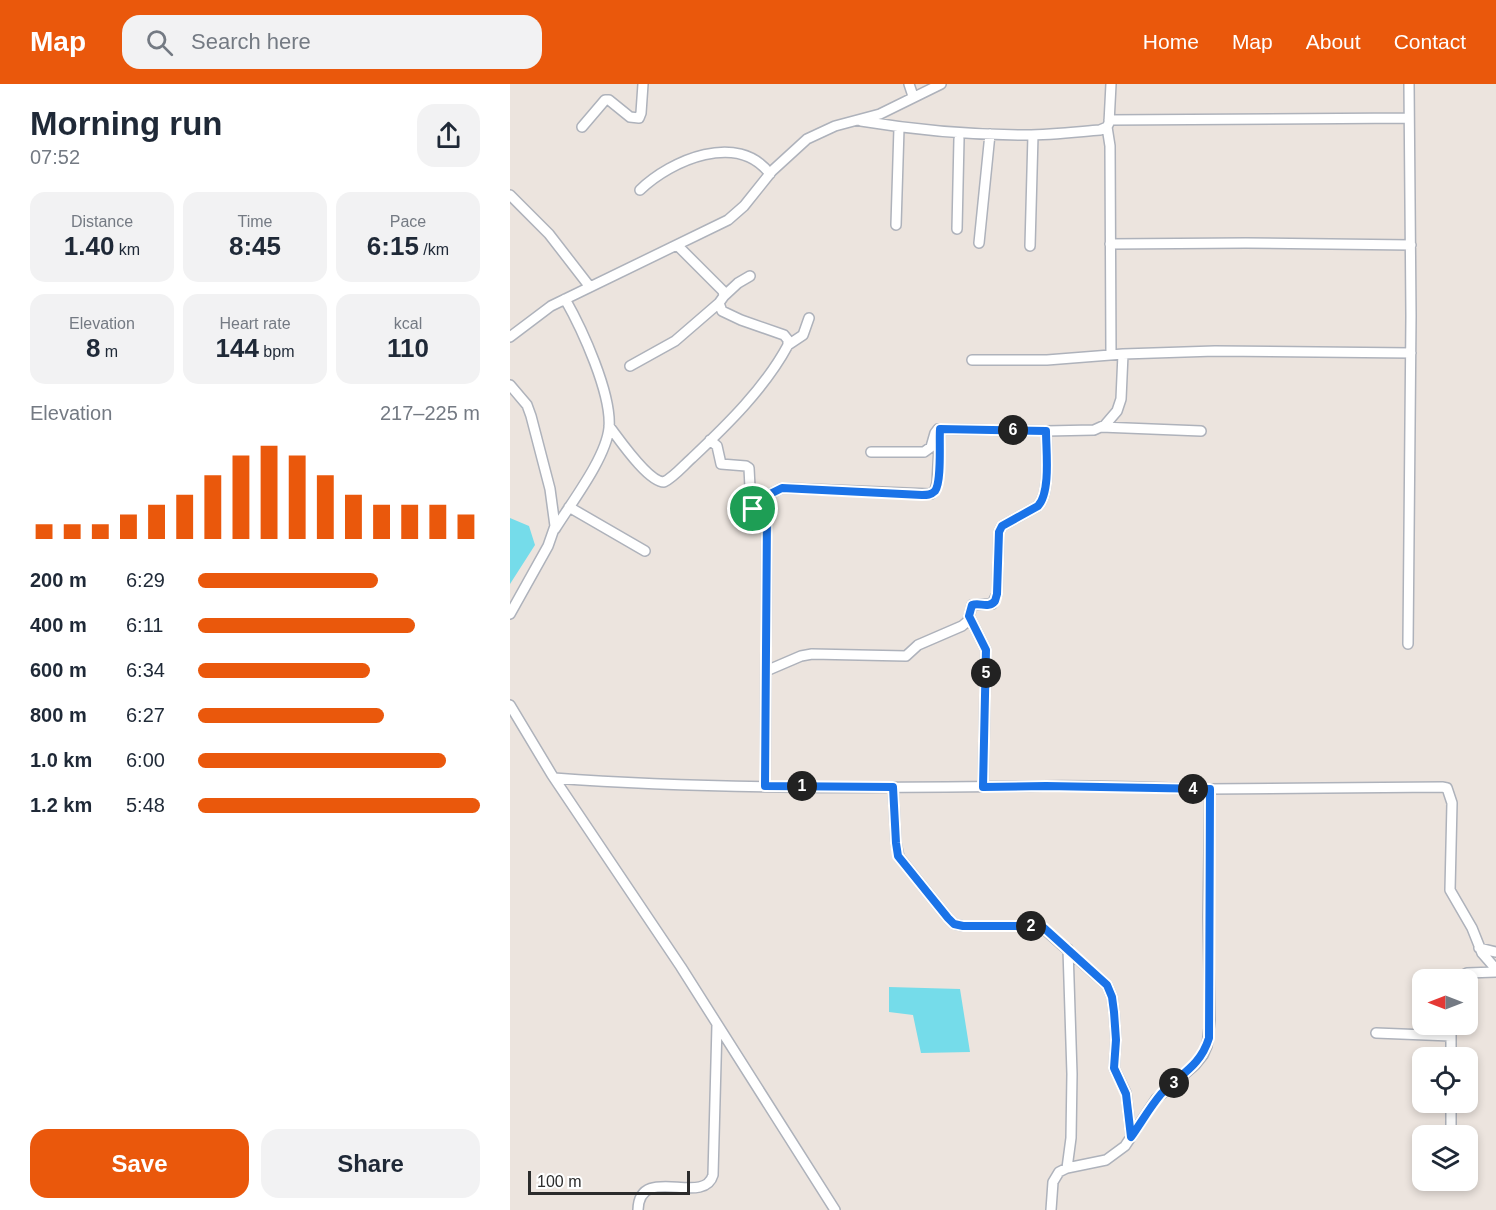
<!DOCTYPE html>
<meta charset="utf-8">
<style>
body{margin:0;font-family:Helvetica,sans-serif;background:#f2f2f3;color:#1f2937;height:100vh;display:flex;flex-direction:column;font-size:22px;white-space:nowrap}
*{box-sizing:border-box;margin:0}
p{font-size:20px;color:#747a83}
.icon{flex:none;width:33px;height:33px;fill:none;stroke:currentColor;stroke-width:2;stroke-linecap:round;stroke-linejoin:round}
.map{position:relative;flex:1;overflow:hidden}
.sheet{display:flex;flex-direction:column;background:#fff;width:510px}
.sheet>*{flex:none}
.needle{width:39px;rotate:270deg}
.buttons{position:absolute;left:902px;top:885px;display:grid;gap:12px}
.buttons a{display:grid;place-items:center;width:66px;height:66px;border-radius:12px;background:#fff;box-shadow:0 3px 9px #0003;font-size:30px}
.scale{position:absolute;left:18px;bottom:15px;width:162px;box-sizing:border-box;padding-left:6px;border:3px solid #2b2b2b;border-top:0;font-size:16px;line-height:21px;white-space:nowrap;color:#2b2b2b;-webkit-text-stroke:4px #fff;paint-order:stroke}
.pin{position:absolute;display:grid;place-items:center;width:51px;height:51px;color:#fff;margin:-26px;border:3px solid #fff;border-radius:50%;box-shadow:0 2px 6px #0007}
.km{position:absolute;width:30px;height:30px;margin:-15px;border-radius:50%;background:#222;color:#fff;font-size:16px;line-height:30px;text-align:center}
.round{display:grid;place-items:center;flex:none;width:63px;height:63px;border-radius:18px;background:#f2f2f3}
.headline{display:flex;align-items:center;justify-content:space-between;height:102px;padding:0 30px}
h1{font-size:33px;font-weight:600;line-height:45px}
.figures{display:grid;grid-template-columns:repeat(3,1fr);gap:9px;height:102px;padding:6px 30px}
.figures div{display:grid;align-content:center;border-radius:15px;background:#f2f2f3;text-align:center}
.figures b{font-size:26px;font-weight:600}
.figures small{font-size:16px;font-weight:400}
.figures p{font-size:16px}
.chart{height:168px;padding:12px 30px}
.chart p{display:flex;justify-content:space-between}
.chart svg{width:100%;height:108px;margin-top:6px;stroke:#ea580c;stroke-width:6}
.cta{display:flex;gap:12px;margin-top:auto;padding:12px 30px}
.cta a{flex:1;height:69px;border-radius:18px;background:#ea580c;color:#fff;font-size:24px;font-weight:600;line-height:69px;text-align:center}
.cta a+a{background:#f2f2f3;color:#1f2937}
ul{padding:0 30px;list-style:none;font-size:20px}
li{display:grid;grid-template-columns:96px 72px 1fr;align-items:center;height:45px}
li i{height:15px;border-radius:8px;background:#ea580c}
header{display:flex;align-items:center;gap:36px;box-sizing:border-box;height:84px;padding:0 30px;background:#ea580c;color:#fff}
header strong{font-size:28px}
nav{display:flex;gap:33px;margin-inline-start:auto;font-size:21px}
.search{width:420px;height:54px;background:#f2f2f3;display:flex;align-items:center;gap:15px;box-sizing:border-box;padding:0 21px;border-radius:18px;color:#747a83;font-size:22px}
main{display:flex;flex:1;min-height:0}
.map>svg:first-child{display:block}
.water{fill:#75dcea}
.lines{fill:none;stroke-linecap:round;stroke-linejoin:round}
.street-casing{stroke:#aeb2bb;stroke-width:12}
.street{stroke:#fff;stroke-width:9}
.route-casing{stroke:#fff;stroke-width:12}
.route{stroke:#1a73e8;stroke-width:8}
</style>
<header>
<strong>Map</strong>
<div class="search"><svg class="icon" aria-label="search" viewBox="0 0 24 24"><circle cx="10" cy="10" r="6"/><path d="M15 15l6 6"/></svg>Search here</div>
<nav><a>Home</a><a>Map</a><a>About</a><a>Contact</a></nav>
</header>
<main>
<section class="sheet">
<div class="headline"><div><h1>Morning run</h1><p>07:52</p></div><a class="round"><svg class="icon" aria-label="share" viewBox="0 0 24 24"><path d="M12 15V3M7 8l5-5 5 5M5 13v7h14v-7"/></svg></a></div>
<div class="figures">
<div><p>Distance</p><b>1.40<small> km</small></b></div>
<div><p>Time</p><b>8:45</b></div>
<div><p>Pace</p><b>6:15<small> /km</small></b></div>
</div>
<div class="figures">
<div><p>Elevation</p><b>8<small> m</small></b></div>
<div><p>Heart rate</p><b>144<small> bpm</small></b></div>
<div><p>kcal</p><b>110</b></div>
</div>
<div class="chart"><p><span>Elevation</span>217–225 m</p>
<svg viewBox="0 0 160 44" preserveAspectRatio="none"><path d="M5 44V38M15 44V38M25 44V38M35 44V34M45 44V30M55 44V26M65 44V18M75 44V10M85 44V6M95 44V10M105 44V18M115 44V26M125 44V30M135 44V30M145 44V30M155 44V34"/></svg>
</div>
<ul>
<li><b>200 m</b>6:29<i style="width:64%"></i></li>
<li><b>400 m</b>6:11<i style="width:77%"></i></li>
<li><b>600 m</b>6:34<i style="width:61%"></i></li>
<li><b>800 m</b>6:27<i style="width:66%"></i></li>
<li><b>1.0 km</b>6:00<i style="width:88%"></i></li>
<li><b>1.2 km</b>5:48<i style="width:100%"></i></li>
</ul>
<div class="cta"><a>Save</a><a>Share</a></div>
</section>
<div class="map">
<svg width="986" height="1126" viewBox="0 0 986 1126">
<rect width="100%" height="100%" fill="#ece4de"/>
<path class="water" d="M0,434l19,8 6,19 -25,39z
M379,903l71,2 10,63 -49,1 -8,-38 -24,-3z"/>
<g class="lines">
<g class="street-casing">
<path id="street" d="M399,0l4,12
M599,36l300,-2
M351,37c54,9 110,14 165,14 25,0 50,-3 74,-5l7,-3 2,-4 2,-39
M72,43l23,-27h4l21,17 9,1 2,-5 2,-29
M597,43l3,19 1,209
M130,106c31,-30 98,-59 130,-16
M0,111l39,39 41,53
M386,141l3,-97
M447,145l2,-90
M469,159l11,-109
M600,160l136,-1 165,2
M520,162l3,-111
M214,212l14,-13 12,-7
M0,253l41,-31 177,-86 16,-14 28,-35 35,-32 28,-13 45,-12 61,-30
M278,261l15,-10 6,-17
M462,276h75l76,-6 92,-3 196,2
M120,282l45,-25 44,-38
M0,301l17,20 4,11 19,73 5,37 -7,20 -38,68
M99,342c10,13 39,56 55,56 10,-5 19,-16 28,-24 35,-33 73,-70 96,-113v-5l-4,-5 -43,-15 -19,-9 -3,-8 5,-7 -1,-5 -46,-46
M591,343l100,4
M200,356l7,6 4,18 25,2 3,2 2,39 2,2 11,2 3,5 -2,270
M361,368h53l7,-5 4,-14 3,-4 108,2 48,-1 11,-5 12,-14 4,-12 2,-45
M59,423l76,44
M243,425l19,-16 10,-5 149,6 4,-4 2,-7 3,-54
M45,445c16,-26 51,-71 54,-101 3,-34 -27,-99 -44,-129
M459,532l17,34 -3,137
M898,560l3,-328 -2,-232
M256,587l35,-15 11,-2 94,2 12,-11 44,-19 6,-5 4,-16 20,-1 5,-10 2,-62 3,-6 36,-20c13,-14 8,-56 8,-75
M0,621l42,70 129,192 154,243
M44,694c163,12 326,10 489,8 55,-1 109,2 164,3 78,0 157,-2 235,-2l5,1 5,15 -2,87 22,38 10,25 14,16
M383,703l3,56 3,14 49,61 6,6 9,2h65l16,3 63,56 5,12 2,15 2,28 -2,28 12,25 5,44
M969,864l17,4
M944,896l13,-7 29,-1
M941,940v34
M866,949l75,3
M941,1018v25
M557,1084l4,-30 1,-64 -4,-125
M128,1126c1,-47 66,-3 75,-35l4,-150
M541,1126l2,-28 6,-10 8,-4 39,-8 19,-14 31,-47 39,-34 8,-10 4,-9 3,-26 -2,-103 2,-128"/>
</g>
<use href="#street" class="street"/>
</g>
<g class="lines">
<g class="route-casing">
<path id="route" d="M430,345l106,2c0,19 5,61 -8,75l-36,20 -3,6 -2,62 -2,7c-7,8 -15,1 -23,4l-3,11 17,34 -3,137 63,-1 164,3 -1,249c-9,29 -29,36 -48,56 -11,13 -20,29 -30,43l-5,-43 -12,-26 2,-28 -2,-28 -2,-15 -5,-12 -63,-57 -16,-2h-65l-9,-2 -6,-6 -50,-62 -2,-13 -3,-56 -128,-1 2,-270 -3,-5 -11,-2 19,-16 10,-5 140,7c5,0 9,0 13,-4 7,-9 4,-50 5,-62z"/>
</g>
<use href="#route" class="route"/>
</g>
</svg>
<div class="buttons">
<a><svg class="needle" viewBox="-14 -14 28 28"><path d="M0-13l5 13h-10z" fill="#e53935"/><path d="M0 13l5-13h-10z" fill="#747a83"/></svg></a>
<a><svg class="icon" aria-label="locate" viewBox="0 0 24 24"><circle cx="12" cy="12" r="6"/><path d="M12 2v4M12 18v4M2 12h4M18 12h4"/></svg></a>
<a><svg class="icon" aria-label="layers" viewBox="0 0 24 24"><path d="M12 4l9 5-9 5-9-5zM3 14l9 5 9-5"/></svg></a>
</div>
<div class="scale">100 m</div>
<div class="pin" style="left:243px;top:425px;background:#1e9e55"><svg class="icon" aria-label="arrive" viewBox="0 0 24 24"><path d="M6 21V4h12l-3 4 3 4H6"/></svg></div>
<b class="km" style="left:292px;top:702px">1</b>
<b class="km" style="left:521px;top:842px">2</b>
<b class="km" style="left:664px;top:999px">3</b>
<b class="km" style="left:683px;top:705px">4</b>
<b class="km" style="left:476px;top:589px">5</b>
<b class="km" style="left:503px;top:346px">6</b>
</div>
</main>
